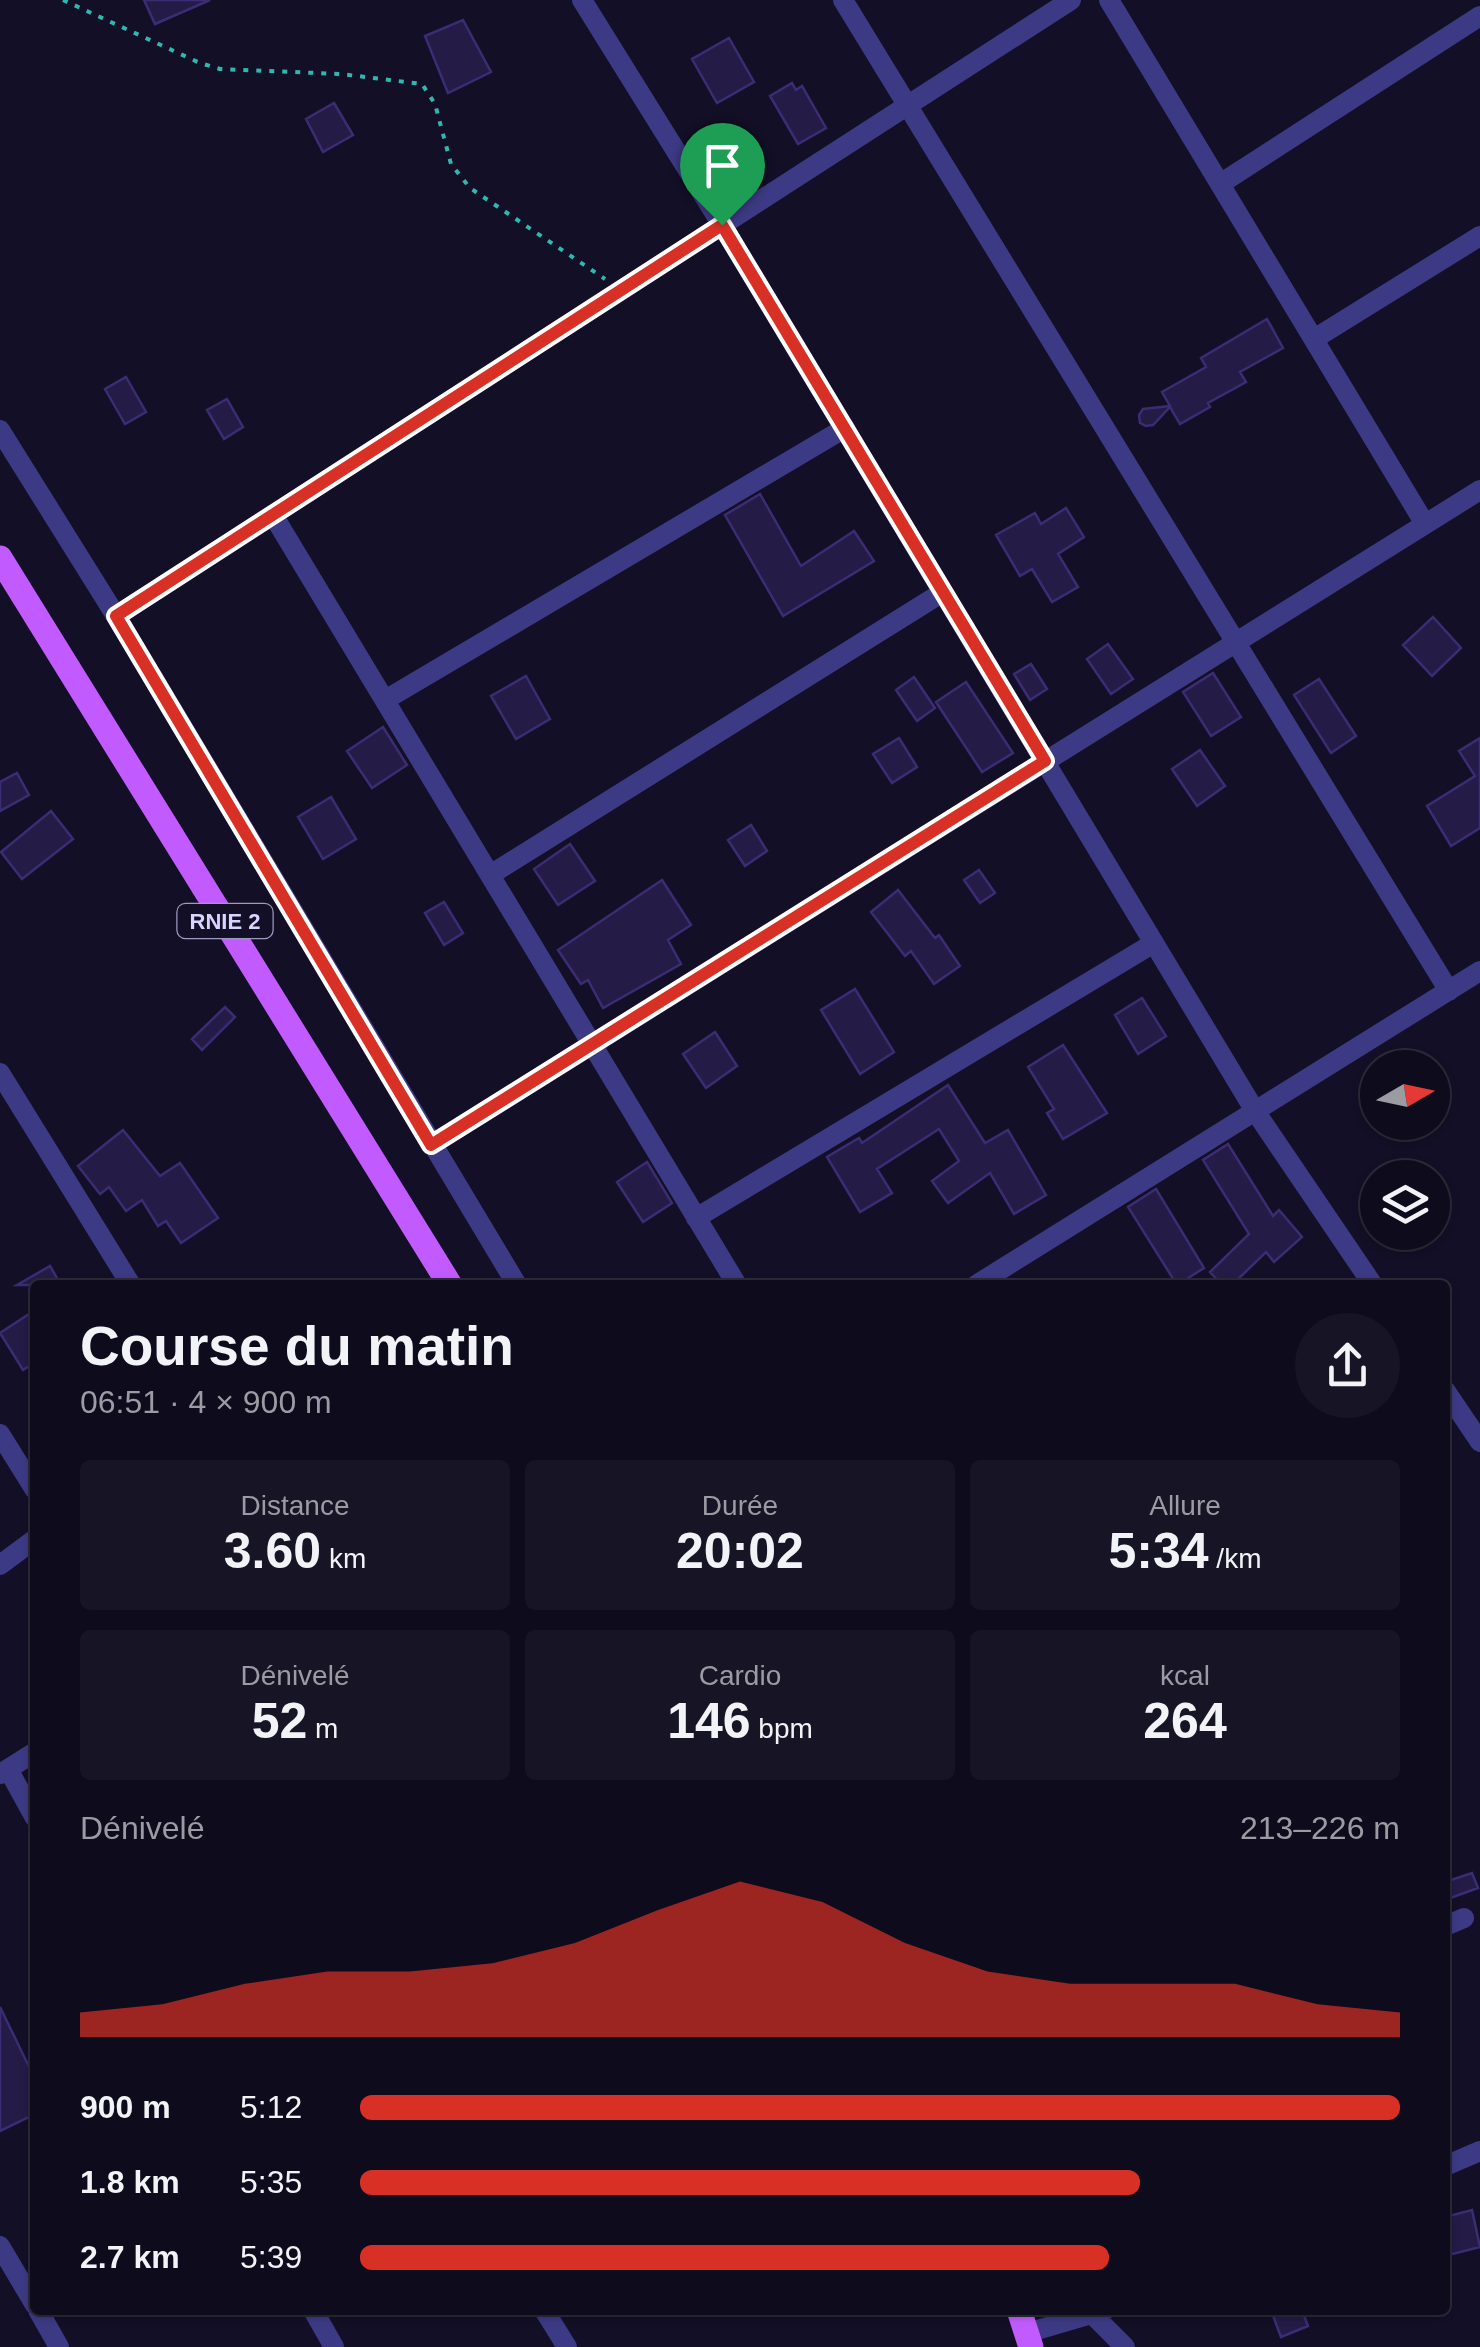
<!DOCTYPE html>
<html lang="fr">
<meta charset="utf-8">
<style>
body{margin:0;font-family:Helvetica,sans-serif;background:#171425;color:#f1f3f6;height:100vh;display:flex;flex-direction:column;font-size:38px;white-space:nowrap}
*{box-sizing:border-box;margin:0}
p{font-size:32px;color:#9b9ba3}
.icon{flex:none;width:55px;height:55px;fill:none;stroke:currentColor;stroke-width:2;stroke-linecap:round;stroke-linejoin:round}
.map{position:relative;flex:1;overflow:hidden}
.details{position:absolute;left:30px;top:1280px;width:1420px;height:1035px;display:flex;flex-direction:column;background:#0e0b1c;border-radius:10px;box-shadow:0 2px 8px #0004,0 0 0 2px #2e2b3b}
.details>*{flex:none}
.needle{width:65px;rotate:81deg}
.tools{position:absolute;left:1360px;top:1050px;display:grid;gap:20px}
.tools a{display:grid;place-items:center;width:90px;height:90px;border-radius:50%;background:#0e0b1c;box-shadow:0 2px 8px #0004,0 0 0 2px #2e2b3b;font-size:50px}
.pin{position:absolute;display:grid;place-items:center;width:85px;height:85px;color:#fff;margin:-102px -42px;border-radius:50% 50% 50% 0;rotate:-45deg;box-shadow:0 0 10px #0007}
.pin .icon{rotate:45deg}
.round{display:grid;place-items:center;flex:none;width:105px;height:105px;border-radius:52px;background:#171425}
.summary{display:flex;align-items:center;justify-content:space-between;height:170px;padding:0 50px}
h1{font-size:55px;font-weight:700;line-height:75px}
.figures{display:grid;grid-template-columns:repeat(3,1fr);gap:15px;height:170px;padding:10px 50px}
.figures div{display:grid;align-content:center;border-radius:10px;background:#171425;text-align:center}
.figures b{font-size:50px;font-weight:700}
.figures small{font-size:28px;font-weight:400}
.figures p{font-size:28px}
.chart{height:280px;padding:20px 50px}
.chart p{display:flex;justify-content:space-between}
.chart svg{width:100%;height:180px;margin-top:10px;fill:#d93025;opacity:.7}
ul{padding:0 50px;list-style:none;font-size:32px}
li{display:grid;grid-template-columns:160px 120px 1fr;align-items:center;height:75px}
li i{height:25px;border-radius:12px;background:#d93025}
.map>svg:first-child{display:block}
.building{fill:#241b47;stroke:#3b2d73;stroke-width:2.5}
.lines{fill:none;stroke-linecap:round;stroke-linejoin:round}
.path{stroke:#2fb8b0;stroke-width:4;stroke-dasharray:5 8;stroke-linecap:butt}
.minor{stroke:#3d3a85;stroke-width:20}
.primary{stroke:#c25bff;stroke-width:25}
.route-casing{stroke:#fff;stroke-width:20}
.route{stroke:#d93025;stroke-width:12}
.labels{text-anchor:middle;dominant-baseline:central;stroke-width:9;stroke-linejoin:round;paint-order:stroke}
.shield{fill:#130f26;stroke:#9e99be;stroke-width:2.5}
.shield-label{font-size:22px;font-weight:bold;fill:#d9d4ff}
</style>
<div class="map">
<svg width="1480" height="2347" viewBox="0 0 1480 2347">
<rect width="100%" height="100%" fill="#130f26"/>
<path class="building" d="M144,0h66l-55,24z
M463,20l28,52 -43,21 -23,-57z
M729,38l25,44 -37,21 -25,-44z
M792,83l4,7 6,-4 24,42 -28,16 -28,-48z
M334,103l19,32 -30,17 -17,-33z
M1267,319l16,29 -43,24 6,10 -38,21 2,4 -30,17 -10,-17 -17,18 -7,1 -6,-3 -1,-8 4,-6 27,-3 -8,-14 44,-25 -5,-9z
M126,377l20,35 -21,12 -20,-35z
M227,399l16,28 -19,12 -17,-29z
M760,494l41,72 53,-35 20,30 -91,55 -58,-101z
M1066,508l18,29 -26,17 20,33 -26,15 -20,-33 -12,7 -24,-41 39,-22 6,11z
M1433,617l28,31 -29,28 -29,-31z
M1108,644l25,35 -22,15 -24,-35z
M1031,664l16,25 -17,11 -16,-26z
M1213,673l28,44 -30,19 -28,-44z
M526,676l24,43 -34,20 -25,-43z
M914,677l21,31 -18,13 -21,-31z
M1319,679l37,57 -25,17 -37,-58z
M966,682l47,71 -31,19 -46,-70z
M383,727l24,38 -35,23 -25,-37z
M899,738l18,29 -25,16 -19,-29z
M1480,738v90l-29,18 -24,-40 48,-30 -16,-25z
M1200,750l25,36 -28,20 -25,-37z
M17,773l12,22 -29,16v-29z
M331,797l25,42 -33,20 -25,-42z
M51,811l22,28 -51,40 -21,-27z
M751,825l16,26 -22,15 -17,-26z
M570,844l25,37 -37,24 -24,-36z
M979,870l16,23 -15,10 -16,-23z
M662,880l29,45 -23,15 13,24 -78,44 -15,-28 -7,4 -23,-34z
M898,890l37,48 4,-3 21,31 -26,18 -23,-33 -6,5 -34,-44z
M444,902l19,31 -19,12 -19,-32z
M855,989l39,63 -34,22 -39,-64z
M1142,998l24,38 -28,18 -23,-39z
M225,1007l10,10 -33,33 -10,-11z
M715,1032l22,34 -31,22 -23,-34z
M1063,1045l44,68 -44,26 -16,-26 7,-4 -26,-42z
M948,1085l37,58 23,-13 38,65 -32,19 -24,-41 -42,30 -16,-22 27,-20 -20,-32 -62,40 15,24 -32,19 -33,-55 32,-19 3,5z
M123,1130l37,46 20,-13 38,55 -37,25 -15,-22 -8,5 -16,-26 -16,11 -17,-24 -9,7 -22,-28z
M1228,1144l45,72 6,-6 23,27 -28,25 -8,-10 -34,33h-10l-12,-13 39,-38 -46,-74z
M647,1162l25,41 -29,19 -26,-40z
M1156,1189l48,79 -27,17 -49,-78z
M50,1266l11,19h-44z
M35,1310v52l-12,8 -23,-37z
M1472,1873l6,15 -33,12v-18z
M0,2007l35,72v35l-35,17z
M1472,2210l8,37 -35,9v-39z
M1271,2310h31l6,16 -27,11z"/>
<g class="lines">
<path class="path" d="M63,0l137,63 20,6 121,5 81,10 13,20 16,60 19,24 135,91"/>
<path class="minor" d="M582,0l140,225 533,886 118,174
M843,0l606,991
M1109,0l316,524
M1220,184l260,-168
M1314,339l166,-103
M0,430l116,186 401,669
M273,515l464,770
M116,616l955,-616
M385,700l460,-272
M490,875l453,-283
M0,1073l131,212
M431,1145l1049,-655
M696,1218l458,-275
M976,1285l504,-314
M1445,1390l35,52
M0,1434l35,56
M0,1565l35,-26
M8,1769l27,49
M0,1774l35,-22
M1445,1926l19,-8
M1445,2166l35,-15
M0,2246l35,59
M38,2310l21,37
M313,2310l21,37
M544,2310l23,37
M1093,2315l32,32
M1027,2333l78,-23"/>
<path class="primary" d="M0,558l450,727
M1019,2310l12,37"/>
</g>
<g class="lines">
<g class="route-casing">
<path id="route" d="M722,225l323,536 -614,384 -315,-529z"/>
</g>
<use href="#route" class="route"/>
</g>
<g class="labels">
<rect class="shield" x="177.5" y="904" width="95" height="34" rx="8"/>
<g class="shield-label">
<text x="225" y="921">RNIE 2</text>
</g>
</g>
</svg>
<div class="tools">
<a><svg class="needle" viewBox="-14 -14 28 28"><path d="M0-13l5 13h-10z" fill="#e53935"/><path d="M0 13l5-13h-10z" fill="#9b9ba3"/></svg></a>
<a><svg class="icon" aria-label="layers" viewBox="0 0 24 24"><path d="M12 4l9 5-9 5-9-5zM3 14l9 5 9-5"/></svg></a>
</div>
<div class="pin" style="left:722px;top:225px;background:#1e9e55"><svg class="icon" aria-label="arrive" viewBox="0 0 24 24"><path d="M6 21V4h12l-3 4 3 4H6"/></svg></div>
<section class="details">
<div class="summary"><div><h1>Course du matin</h1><p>06:51 · 4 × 900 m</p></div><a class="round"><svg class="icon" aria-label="share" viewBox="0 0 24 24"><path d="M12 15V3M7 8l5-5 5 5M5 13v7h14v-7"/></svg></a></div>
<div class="figures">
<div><p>Distance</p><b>3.60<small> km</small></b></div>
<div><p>Durée</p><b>20:02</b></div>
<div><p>Allure</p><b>5:34<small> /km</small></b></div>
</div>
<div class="figures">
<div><p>Dénivelé</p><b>52<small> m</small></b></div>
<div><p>Cardio</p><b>146<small> bpm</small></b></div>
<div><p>kcal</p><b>264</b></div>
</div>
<div class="chart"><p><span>Dénivelé</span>213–226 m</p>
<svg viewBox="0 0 160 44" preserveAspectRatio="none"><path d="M0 44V38L10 36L20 31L30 28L40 28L50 26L60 21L70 13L80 6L90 11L100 21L110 28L120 31L130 31L140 31L150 36L160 38V44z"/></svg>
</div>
<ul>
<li><b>900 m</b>5:12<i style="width:100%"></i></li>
<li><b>1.8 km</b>5:35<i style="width:75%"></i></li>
<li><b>2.7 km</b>5:39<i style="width:72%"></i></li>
</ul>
</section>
</div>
